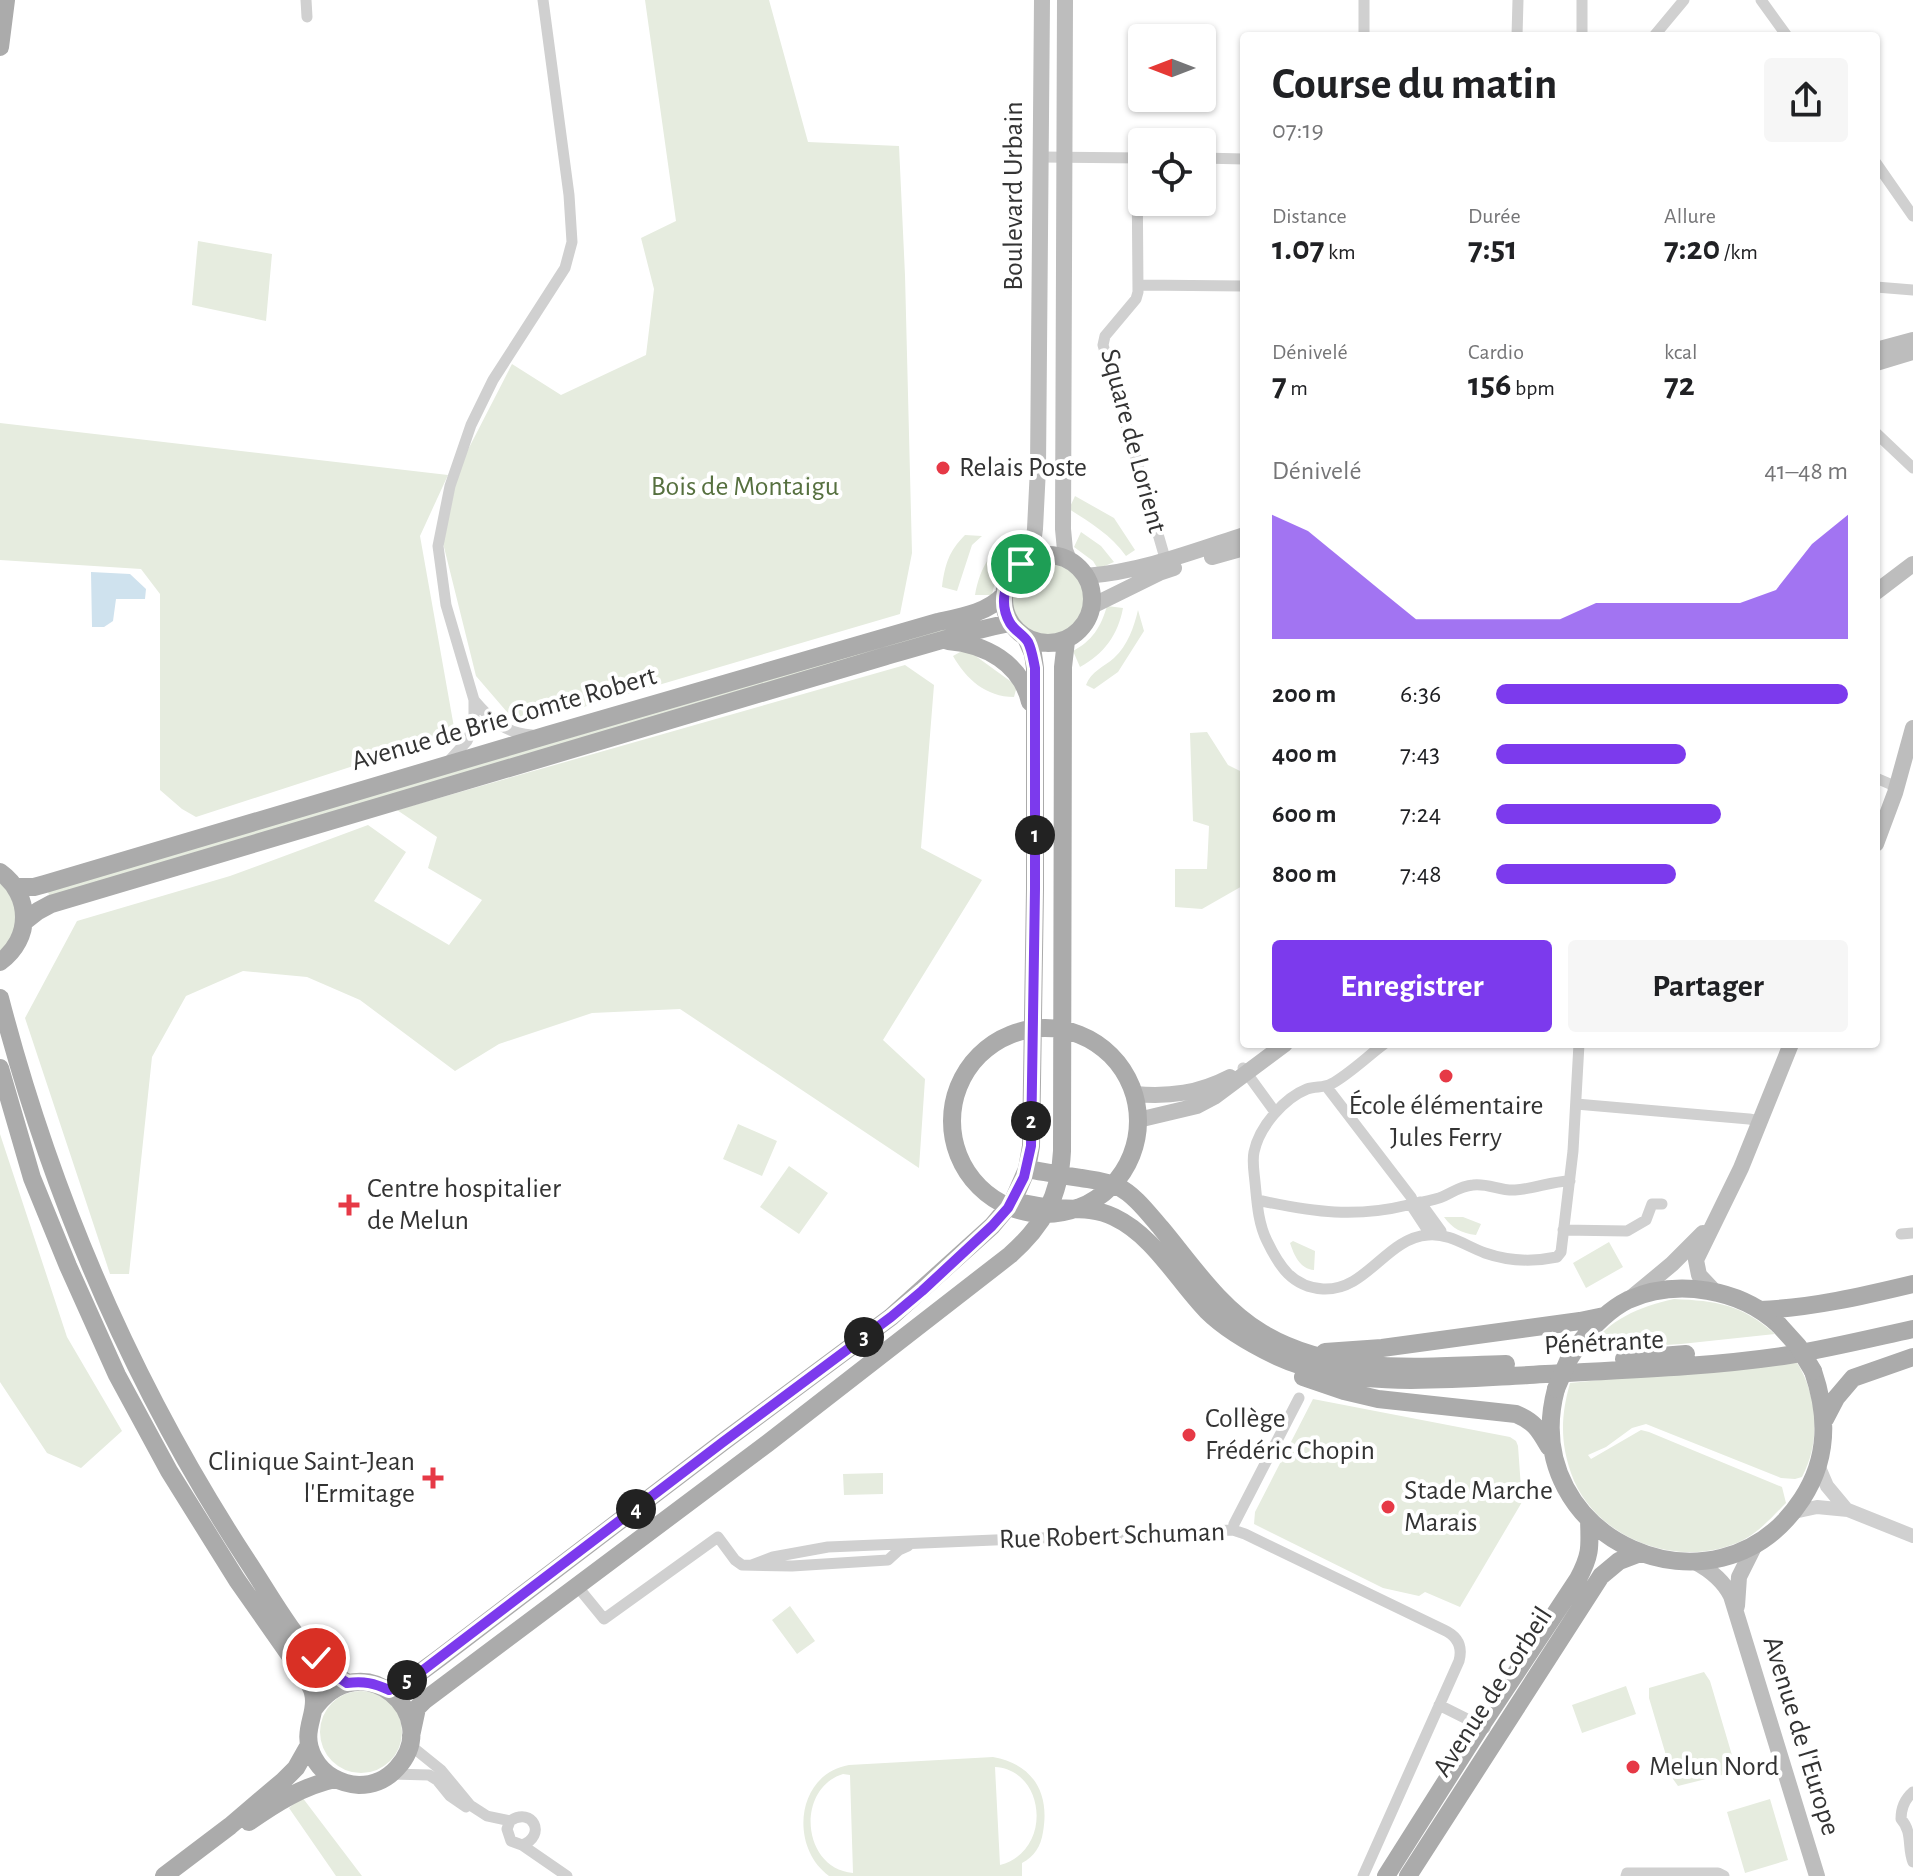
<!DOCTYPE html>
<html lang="fr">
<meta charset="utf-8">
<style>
body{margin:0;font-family:"Alegreya Sans",sans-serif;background:#f6f6f6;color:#202124;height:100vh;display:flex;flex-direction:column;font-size:30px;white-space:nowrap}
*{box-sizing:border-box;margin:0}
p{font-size:26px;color:#757577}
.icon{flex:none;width:44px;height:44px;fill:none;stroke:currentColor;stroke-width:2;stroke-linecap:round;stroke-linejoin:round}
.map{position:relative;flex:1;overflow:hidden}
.sheet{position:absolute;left:1240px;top:32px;width:640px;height:1016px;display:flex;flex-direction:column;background:#fff;border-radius:8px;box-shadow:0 2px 6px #0004}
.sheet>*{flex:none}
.needle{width:52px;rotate:270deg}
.fabs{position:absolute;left:1128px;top:24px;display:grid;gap:16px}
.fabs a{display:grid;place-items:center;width:88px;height:88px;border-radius:8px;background:#fff;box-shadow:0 2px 6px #0004;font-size:40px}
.pin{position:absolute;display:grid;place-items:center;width:68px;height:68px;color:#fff;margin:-34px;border:4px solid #fff;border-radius:50%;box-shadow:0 2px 8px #0007}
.km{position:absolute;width:40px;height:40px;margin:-20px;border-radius:50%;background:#222;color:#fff;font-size:22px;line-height:40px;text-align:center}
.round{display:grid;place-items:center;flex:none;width:84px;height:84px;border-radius:8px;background:#f6f6f6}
.summary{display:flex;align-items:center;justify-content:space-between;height:136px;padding:0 32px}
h1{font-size:44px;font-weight:700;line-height:60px}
.figures{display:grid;grid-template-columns:repeat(3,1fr);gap:12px;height:136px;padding:8px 32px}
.figures div{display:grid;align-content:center}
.figures b{font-size:34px;font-weight:700}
.figures small{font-size:22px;font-weight:400}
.figures p{font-size:22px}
.chart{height:224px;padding:16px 32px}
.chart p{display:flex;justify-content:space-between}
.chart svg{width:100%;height:144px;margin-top:8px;fill:#7c3aed;opacity:.7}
.button{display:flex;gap:16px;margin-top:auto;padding:16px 32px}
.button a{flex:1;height:92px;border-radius:8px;background:#7c3aed;color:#fff;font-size:32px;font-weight:700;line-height:92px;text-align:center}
.button a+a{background:#f6f6f6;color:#202124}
ul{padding:0 32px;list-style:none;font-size:26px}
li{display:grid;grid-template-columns:128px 96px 1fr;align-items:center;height:60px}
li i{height:20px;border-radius:10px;background:#7c3aed}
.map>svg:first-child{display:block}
.green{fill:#e6ecdf;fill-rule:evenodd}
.water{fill:#cfe2ee}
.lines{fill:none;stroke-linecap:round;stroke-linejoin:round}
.minor{stroke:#d0d0d0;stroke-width:11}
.tertiary{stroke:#d0d0d0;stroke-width:14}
.secondary{stroke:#bdbdbd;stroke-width:16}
.primary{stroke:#ababab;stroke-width:18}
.primary-bridge{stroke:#ababab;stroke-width:18}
.route-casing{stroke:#fff;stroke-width:16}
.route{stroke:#7c3aed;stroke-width:10}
.poi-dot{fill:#e63946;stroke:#fff;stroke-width:3}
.labels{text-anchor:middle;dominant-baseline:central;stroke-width:8;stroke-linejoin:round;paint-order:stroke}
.street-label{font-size:28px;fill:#333;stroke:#fff}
.poi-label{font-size:28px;fill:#333;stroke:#fff;text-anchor:start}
.park-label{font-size:28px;fill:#56703f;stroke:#fff}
</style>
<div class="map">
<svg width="1913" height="1876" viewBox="0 0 1913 1876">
<rect width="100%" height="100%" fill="#fff"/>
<path class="green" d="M645,0h124l39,142 91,4 6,129 7,278 -12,61 -381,112 -43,-50 -36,-145 16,-58 56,-109 49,31 85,-40 8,-66 -13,-51 35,-17z
M198,241l74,13 -6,67 -74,-16z
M0,423l448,52 -28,61 35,197 -259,84 -14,-8 -22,-19v-196l-19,-25 -141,-9z
M1075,496l39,22 21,32 -9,6c-15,-21 -35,-33 -57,-47z
M1020,531l6,16c-20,10 -30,26 -34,48h-17c5,-29 19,-50 45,-64z
M1081,532l20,14 13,16 -16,7 -5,-8 -19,-14z
M965,535l17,1 -10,9 -15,46 -15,-4c3,-23 7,-36 23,-52z
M1012 599a38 38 0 1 1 76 0a38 38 0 1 1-76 0Z
M1107,606l16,2c-5,27 -19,46 -43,59l-7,-16c19,-10 28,-24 34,-45z
M1138,610l6,21 -26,41 -24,17 -8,-4c5,-14 18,-18 28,-27 14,-13 20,-31 24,-48z
M976,616l3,9 -929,274 -3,-11z
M969,647l8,10 40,29 -3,11c-28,0 -48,-18 -61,-41z
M905,665l29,20 -13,163 61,32 -99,160 42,39 -6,89 -239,-159 -88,4 -93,31 -44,27 -95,-71 -53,-23 -64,-6 -57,25 -34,61 -23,217h-19l-85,-256 52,-97 153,-45 138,-51 38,27 -32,49 75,44 33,-45 -54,-32 9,-31 -40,-27z
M1207,732l21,33 16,8v112l-42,24 -27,-2v-38h32l2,-43 -16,-5 -3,-88z
M0,883c16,14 22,40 10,59 -3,4 -7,6 -10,9z
M738,1124l39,17 -15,35 -39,-17z
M0,1134l67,203 55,94 -41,37 -34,-15 -47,-71z
M789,1166l39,27 -29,41 -39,-27z
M1444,1217h19l18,7 -5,11c-15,-2 -23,-6 -32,-18z
M1293,1241l22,10 -1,19c-14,-1 -20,-15 -24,-27z
M1609,1242l14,25 -37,21 -13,-25z
M1674,1299c43,2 67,5 101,35l-94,10 -94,6c23,-31 51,-43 87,-51z
M1796,1361c22,34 25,81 6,116l-7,2 -14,-1 -135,-54 -14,4 -26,19 -18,8 3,4 50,-29 8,2 133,55 4,16c-13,13 -25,27 -41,36 -62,33 -151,1 -174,-66 -11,-32 -10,-58 -1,-90z
M1313,1399l197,38 6,4 2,5 4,56 -62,105 -35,-15 -6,4 -36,-8 -129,-64 1,-12z
M883,1473v21l-39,1 -1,-21z
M790,1606l25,35 -18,13 -25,-34z
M1704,1672l6,9 24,81v10l-56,14 -5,-7 -24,-81v-10z
M1626,1686l10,28 -54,19 -10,-28z
M320 1732a41 41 0 1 1 82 0a41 41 0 1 1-82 0Z
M993,1757c40,7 57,36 50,75 -2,14 -9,25 -21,31v13h-193c-40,-29 -33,-102 20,-111zM995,1767c51,3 58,84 5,98zM843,1774l7,1 3,98c-51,-4 -58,-84 -10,-99z
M302,1797l60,79h-26l-47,-68z
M1770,1799l18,61 -43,13 -18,-61z"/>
<path class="water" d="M91,572l39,2 16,15 -1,10h-29l-3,22 -9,6h-12z"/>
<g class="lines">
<path class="minor" d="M306,0l1,17
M1761,0l26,36
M1364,36v-36
M1517,36l1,-36
M1582,36v-36
M1654,36l30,-36
M1041,157l101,1
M1137,158l1,134 -2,7 -31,37 -2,9 64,220
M1202,158l42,1
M1876,163l37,53
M1138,285l106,1
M1876,287l37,3
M1876,433l37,35
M474,700c16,19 32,34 58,35
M449,761l18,-20 7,-16v-25l-28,-95 -8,-59 12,-60 21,-61 22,-45 72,-112 7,-26 -3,-47 -26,-195
M1876,778l21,9
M1384,1044c-15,11 -37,32 -53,40 -7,4 -16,2 -24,5 -23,9 -48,38 -53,63 -2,9 0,20 1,30 2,20 3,41 12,59 12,25 25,46 56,48 44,2 63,-51 105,-54 21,-2 38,11 57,18 23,8 48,9 72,4l4,-5 12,-101 6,-107
M1243,1068l32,44
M1326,1086l85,111 3,7
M1576,1104l173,15 11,2
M1257,1202l5,-1c52,11 93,17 146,4 10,-2 21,-4 31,-7 12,-4 20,-12 34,-13 15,-2 27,6 42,5 19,-1 37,-9 55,-9
M1420,1202l21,29v4
M1411,1205l19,29
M1563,1230l64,1 19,-11 6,-16h10
M1901,1234l12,-1
M1233,1530l1,-6 65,-126
M752,1565l21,-8 55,-10 405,-17 12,4 199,96c13,6 19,16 15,31l-96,215
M577,1586l27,33 114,-82 17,23 7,5 50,1 96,-6 11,-10 9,-4
M1439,1705l46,23
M410,1745l31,25 29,35 17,11 23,5c23,-15 37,15 12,24l-11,-4 -4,-12 3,-8
M392,1774l37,1 8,5 13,16 16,11
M1913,1792c-8,7 -12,16 -12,27 12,13 6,29 12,43
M522,1845l45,31
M1626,1876l1,-3h91l6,3"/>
<path class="tertiary" d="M1818,1465l9,21 20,24
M1794,1512l23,-5 31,3 65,26"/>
<path class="secondary" d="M1065,0l-2,529 2,21 4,10
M1876,350l37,-10
M1876,363l37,-11
M1212,557l32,-9
M1031,558l4,-29 3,-61 4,-468
M1086,576c54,-4 106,-24 158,-41
M1876,592l37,-28
M1092,606l67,-33 15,-5
M1876,844l19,-51 18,-65
M1135,1094c35,3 64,-1 95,-17
M1138,1120l59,-14 17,-9 71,-53
M1714,1291l-15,-16 -3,-15 45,-92 50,-124
M1631,1298l41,-34 31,-31
M1695,1562c15,8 28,18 36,34l86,280
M1737,1606l2,-29 16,-32"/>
<path class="primary" d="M0,47l6,-47
M1004 599a44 44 0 1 1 88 0a44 44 0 1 1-88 0Z
M948,641c37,3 73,22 82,61
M0,872c32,23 32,67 0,90
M16,887h18l11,-3 503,-149 390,-113c23,-5 49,-9 66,-27
M24,922l14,-11 13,-7 835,-248c41,-11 82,-25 124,-33
M0,998c52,200 134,390 248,564 23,35 44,74 74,103 8,7 17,12 25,18
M952 1121a93 93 0 1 1 186 0a93 93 0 1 1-186 0Z
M0,1068l32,110 36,88 49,109 52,96 68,109 68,97c2,4 7,10 8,16 6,21 -14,38 1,65 9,17 27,26 45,27 15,0 28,-6 38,-17 48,-52 -35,-128 -84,-58
M1027,1169c18,3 36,7 54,9 12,2 24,3 36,8 18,9 31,27 44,42 31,37 58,79 101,105 73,44 162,33 244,31
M1013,1201c14,3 28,6 42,7 20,1 41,0 59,9 40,19 63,63 93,94 20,20 46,34 71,46 72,33 174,22 251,18 87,-5 174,-7 260,-20 42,-7 83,-17 124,-26
M1760,1310c51,-2 103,-14 153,-26
M1578,1345c14,-18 30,-35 50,-45 49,-22 113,-11 151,25
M1325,1352l57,-4 198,-27 24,-5
M1624,1359l62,-5
M1303,1377l41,14 34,8 138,15c19,8 23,16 33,33
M1556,1389c-40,150 161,240 246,110 27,-41 26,-84 11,-128
M1825,1419l11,-21 17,-20 60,-21
M389,1690l29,-16 23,-17 282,-215 168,-125 101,-91 21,-25 14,-32 4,-23 4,-257v-221l-2,-14 -7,-16
M411,1736l6,-28 8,-8 343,-257 242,-188c33,-29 50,-59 52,-104l1,-484 3,-26
M249,1822c27,-19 54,-36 86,-43
M164,1876l66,-50 53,-45 13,-13 13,-23
M1386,1876l95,-150 97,-147c13,-24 12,-32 11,-59
M1408,1876l193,-300 18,-15 21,-8"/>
<path class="primary-bridge" d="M1779,1325l19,21 15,25
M1556,1389l12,-28 10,-16"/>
</g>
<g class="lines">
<g class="route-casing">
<path id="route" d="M316,1658l9,10 22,15c17,-2 27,0 42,7l29,-16 305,-232 168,-125 31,-26 70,-65 16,-18 16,-31 7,-31 4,-257v-221c-2,-9 -3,-18 -7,-26 -4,-7 -13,-11 -18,-19 -12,-21 -5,-43 11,-59"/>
</g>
<use href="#route" class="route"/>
</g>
<g class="poi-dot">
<circle cx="943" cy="468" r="8"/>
<circle cx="1446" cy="1076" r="8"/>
<path d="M345 1193h8v8h8v8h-8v8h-8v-8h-8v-8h8z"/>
<circle cx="1189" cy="1435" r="8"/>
<path d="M429 1466h8v8h8v8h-8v8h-8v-8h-8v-8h8z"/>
<circle cx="1388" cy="1507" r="8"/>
<circle cx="1633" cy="1767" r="8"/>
</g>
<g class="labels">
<g class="street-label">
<text transform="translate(1014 196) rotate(-90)">Boulevard Urbain</text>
<text transform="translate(1133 441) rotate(75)">Square de Lorient</text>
<text transform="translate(504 719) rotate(-16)">Avenue de Brie Comte Robert</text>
<text transform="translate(1604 1343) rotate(-3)">Pénétrante</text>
<text transform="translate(1112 1536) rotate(-2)">Rue Robert Schuman</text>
<text transform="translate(1493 1692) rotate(-57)">Avenue de Corbeil</text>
<text transform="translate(1801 1736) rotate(73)">Avenue de l'Europe</text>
</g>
<g class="poi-label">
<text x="959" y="468">Relais Poste</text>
<text x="1446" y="1106" text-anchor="middle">École élémentaire<tspan x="1446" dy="32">Jules Ferry</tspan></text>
<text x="367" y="1189">Centre hospitalier<tspan x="367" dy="32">de Melun</tspan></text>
<text x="1205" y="1419">Collège<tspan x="1205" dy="32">Frédéric Chopin</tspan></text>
<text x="415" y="1462" text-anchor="end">Clinique Saint-Jean<tspan x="415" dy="32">l'Ermitage</tspan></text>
<text x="1404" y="1491">Stade Marche<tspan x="1404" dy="32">Marais</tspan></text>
<text x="1649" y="1767">Melun Nord</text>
</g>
<g class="park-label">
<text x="745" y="487">Bois de Montaigu</text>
</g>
</g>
</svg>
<div class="fabs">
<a><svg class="needle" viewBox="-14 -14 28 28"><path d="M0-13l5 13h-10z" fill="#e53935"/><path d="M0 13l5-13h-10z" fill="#757577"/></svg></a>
<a><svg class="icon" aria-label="locate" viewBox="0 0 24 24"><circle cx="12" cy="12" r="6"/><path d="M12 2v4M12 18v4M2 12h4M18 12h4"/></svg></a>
</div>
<div class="pin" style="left:1021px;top:564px;background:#1e9e55"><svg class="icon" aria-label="arrive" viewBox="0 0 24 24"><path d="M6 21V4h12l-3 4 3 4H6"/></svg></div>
<div class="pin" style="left:316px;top:1658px;background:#d93025"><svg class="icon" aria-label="check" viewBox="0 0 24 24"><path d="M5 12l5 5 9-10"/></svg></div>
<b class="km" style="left:1035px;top:835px">1</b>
<b class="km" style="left:1031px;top:1121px">2</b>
<b class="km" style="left:864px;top:1337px">3</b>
<b class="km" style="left:636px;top:1509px">4</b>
<b class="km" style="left:407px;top:1680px">5</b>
<section class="sheet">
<div class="summary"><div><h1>Course du matin</h1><p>07:19</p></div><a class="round"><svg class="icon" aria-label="share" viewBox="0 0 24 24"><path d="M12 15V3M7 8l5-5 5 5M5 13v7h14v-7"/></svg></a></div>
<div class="figures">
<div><p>Distance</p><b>1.07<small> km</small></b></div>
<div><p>Durée</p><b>7:51</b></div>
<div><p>Allure</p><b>7:20<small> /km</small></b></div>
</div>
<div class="figures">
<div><p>Dénivelé</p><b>7<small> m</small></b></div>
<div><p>Cardio</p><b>156<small> bpm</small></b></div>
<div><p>kcal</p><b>72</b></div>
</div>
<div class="chart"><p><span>Dénivelé</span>41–48 m</p>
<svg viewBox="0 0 160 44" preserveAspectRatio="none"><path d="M0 44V6L10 11L20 20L30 29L40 38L50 38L60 38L70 38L80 38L90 33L100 33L110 33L120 33L130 33L140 29L150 15L160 6V44z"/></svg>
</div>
<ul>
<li><b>200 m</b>6:36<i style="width:100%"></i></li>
<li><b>400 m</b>7:43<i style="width:54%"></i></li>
<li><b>600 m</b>7:24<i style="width:64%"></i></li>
<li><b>800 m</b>7:48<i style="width:51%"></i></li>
</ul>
<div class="button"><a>Enregistrer</a><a>Partager</a></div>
</section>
</div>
